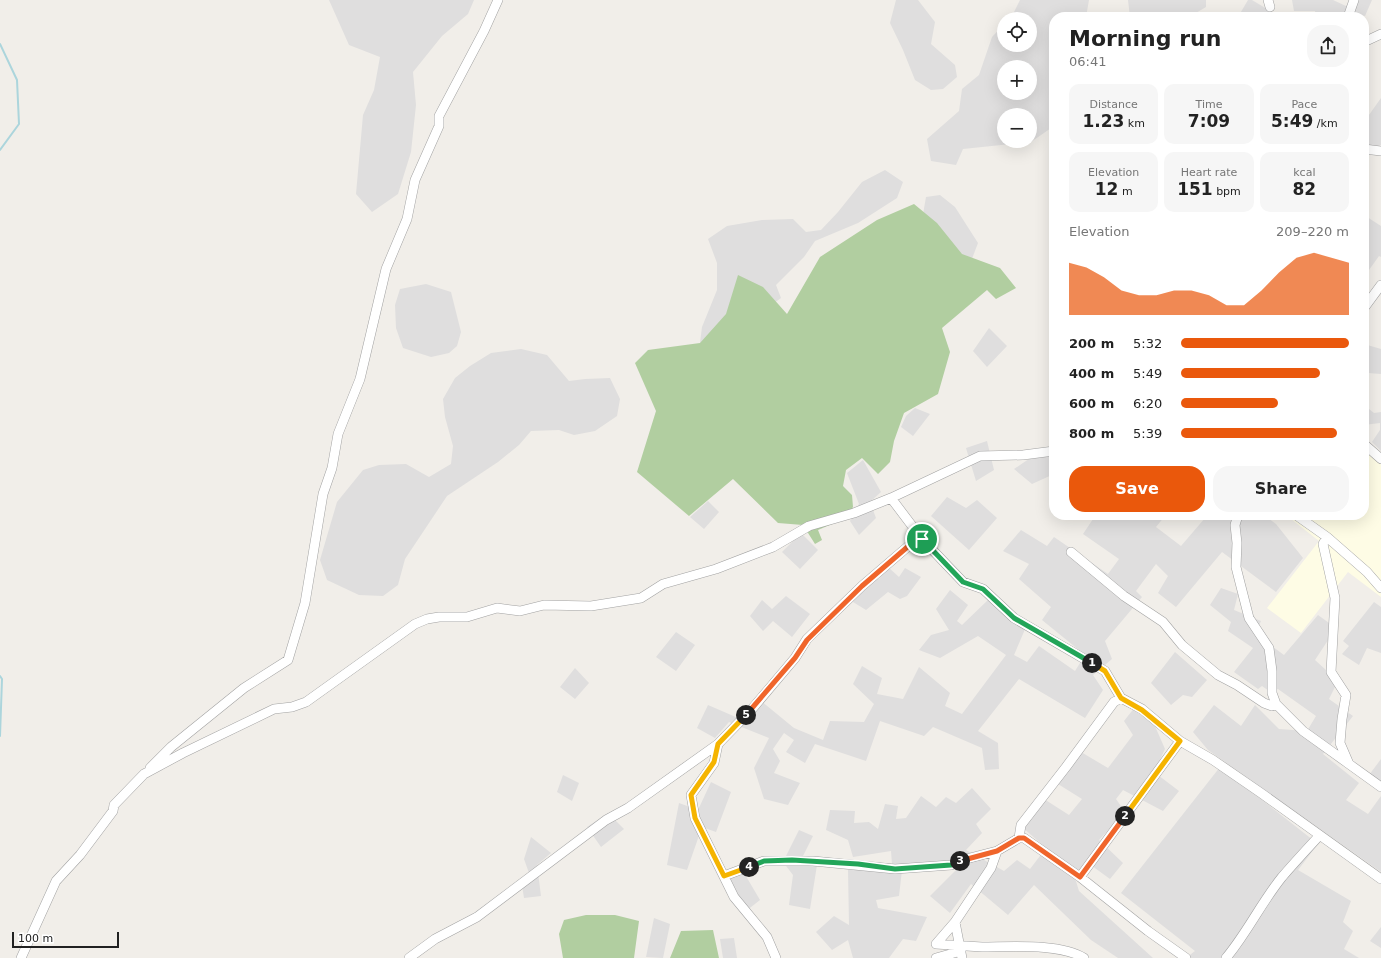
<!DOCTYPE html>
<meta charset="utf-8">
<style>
body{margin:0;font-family:"DejaVu Sans",sans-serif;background:#f6f6f6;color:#222;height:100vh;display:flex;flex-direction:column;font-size:15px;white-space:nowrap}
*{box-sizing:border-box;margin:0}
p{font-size:13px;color:#767676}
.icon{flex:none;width:22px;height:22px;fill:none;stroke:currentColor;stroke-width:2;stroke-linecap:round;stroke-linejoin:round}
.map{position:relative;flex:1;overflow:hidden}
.details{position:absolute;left:1049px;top:12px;width:320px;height:508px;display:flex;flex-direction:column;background:#fff;border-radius:16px;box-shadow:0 4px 16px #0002}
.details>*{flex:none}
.fabs{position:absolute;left:997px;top:12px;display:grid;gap:8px}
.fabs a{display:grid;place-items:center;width:40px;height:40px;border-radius:50%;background:#fff;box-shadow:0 4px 16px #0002;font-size:20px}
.scale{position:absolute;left:12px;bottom:10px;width:107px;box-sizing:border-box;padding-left:4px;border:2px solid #212121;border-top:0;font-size:11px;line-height:14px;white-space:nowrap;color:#212121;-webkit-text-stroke:3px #fff;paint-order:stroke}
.pin{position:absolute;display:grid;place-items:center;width:34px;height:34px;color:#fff;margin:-17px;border:2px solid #fff;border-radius:50%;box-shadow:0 1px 4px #0007}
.km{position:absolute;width:20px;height:20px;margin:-10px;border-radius:50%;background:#222;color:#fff;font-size:11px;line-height:20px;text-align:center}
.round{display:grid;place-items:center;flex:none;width:42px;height:42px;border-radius:16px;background:#f6f6f6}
.overview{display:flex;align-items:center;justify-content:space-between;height:68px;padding:0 20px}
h1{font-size:22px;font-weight:700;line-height:30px}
.metrics{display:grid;grid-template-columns:repeat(3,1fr);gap:6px;height:68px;padding:4px 20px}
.metrics div{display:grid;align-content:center;border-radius:10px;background:#f6f6f6;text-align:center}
.metrics b{font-size:17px;font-weight:700}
.metrics small{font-size:11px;font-weight:400}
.metrics p{font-size:11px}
.chart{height:112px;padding:8px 20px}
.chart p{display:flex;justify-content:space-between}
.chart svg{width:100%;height:72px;margin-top:4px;fill:#ea580c;opacity:.7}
.action{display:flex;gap:8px;margin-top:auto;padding:8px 20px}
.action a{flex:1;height:46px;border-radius:16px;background:#ea580c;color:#fff;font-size:16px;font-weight:700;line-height:46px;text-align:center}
.action a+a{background:#f6f6f6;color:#222}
ul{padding:0 20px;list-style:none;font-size:13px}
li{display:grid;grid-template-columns:64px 48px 1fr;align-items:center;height:30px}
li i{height:10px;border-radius:5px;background:#ea580c}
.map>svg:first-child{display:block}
.residential{fill:#dfdede;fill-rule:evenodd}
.education{fill:#fefce5}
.forest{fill:#b1cea0}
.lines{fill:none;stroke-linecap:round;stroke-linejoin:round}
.stream{stroke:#acd5dc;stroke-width:2}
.minor-casing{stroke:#a2a2a2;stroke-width:10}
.minor{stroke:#fff;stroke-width:9}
.split-1-casing{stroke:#fff;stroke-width:8}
.split-2-casing{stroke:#fff;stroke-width:8}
.split-3-casing{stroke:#fff;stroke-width:8}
.split-4-casing{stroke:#fff;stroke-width:8}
.split-5-casing{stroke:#fff;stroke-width:8}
.split-6-casing{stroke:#fff;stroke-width:8}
.split-1{stroke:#22a559;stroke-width:5}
.split-2{stroke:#f5b400;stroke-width:5}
.split-3{stroke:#f0652b;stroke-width:5}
.split-4{stroke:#22a559;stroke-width:5}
.split-5{stroke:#f5b400;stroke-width:5}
.split-6{stroke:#f0652b;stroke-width:5}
</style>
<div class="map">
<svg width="1381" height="958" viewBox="0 0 1381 958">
<rect width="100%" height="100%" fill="#f1eee9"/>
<path class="residential" d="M329,0h145l-6,14 -26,22 -29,36 3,33 -5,47 -13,42 -26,18 -16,-18 7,-79 11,-25 6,-33 -31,-12z
M896,0h22l17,22 -4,22 24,21 2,12 -14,12 -12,1 -16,-10 -12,-30 -13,-27z
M1020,0h69l-3,17h-32v109l-23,16 -68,7 -7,16 -25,-4 -4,-22 32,-28 3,-22 17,-14 13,-38 12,-13v21h26v-26h-21l4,-5zM1004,67h26v26h-26zM1004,115h26v26h-26z
M1128,0h78v7l-17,10h-59z
M1248,0h4l20,12 -3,5h-31z
M1292,0h41l13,6 6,-6h20l-7,16 -17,-5 -4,6h-28l-1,-6h-21z
M1381,98v47l-9,3 -8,-7v-19z
M885,170l18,12 -6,16 -39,25 -43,18 -11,16 -28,28 5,13 -83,60 4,-31 15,-37v-27l-9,-24 19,-13 35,-6 31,-1 13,13 15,-2 17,-18 24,-30z
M940,195l15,12 23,36 -8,21 -48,-44 4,-23z
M1364,215l17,11v31l-2,-1 -15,21z
M426,284l25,8 10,40 -4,14 -8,7 -18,4 -28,-9 -7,-20 -1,-23 5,-16z
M989,328l18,18 -20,21 -14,-16z
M1364,344l17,5v25l-13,-1 -4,10z
M521,349l26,6 22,26 16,-2 25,-1 10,21 -3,17 -22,15 -21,4 -15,-5 -28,1 -12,14 -21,17 -51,34 -42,63 -7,26 -15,11 -24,-1 -32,-15 -7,-20 17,-58 26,-32 16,-5 27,-1 23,13 22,-13 2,-18 -8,-29 -2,-18 12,-21 15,-12 21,-13z
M1364,405l10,8 7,-1v39l-9,-9 8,-12v-7l-16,2z
M915,408l15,6 -17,22 -12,-9 5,-11z
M987,441l7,29 -18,11 -10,-33z
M1042,450l12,3v21l-22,10 -18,-15z
M863,460l18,32 -11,10 6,16 -17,17 -9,-14 9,-17 -12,-31z
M947,497l19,11 11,-8 20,18 -28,32 -38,-34z
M708,501l11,11 -15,17 -14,-12z
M1088,515h76l1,1 -9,11 25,19 24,-28 -1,-3h21l5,4 5,-4h29l12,9 27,34 -27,34 -54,-40 -46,55 -18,-14 10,-17 -12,-12 -20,27 6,6 -37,44 7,18 -19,16 10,15 -18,28 -66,-39 -41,52 20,12 1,26 -14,1 -3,-22 -49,-21 -9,9 -44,-15 -14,40 -51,-17 -10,19 -19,-11 8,-12 -10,-7 -11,16 7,12 -6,12 26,10 -12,22 -24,-6 -10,-31 15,-30 -40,-16 -14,16 -18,-10 11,-23 37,16 15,-21 34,28 29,12 7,-19 34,1 10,-18 -21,-20 9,-18 20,12 -5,16 26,5 16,-32 31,26 -5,13 17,8 44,-59 -28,-19 -38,22 -21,-8 12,-15 18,-5 -13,-21 14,-19 18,15 -11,16 5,4 26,-25 38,27 -12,28 13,7 12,-16 36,25 10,-16 -43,-35 9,-13 -32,-28 10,-15 -26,-13 18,-21 26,16 7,-9 54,37 11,-15 -36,-25 10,-15z
M801,533l17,17 -18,19 -18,-17z
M888,567l11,10 6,-9 16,9 -14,19 -7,3 -12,-7 -22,18 -13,-8 20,-27 6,4z
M1221,588l17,6 -4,16 27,11 -6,13 29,21 34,-40 18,13 -21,32 23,21 -9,18 24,17 -30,38 36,29 -13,17 22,14 13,-18v76l-173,-122 -15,-18 21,-27 27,21 14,-21 24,24 28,2 9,-15 -38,-27 -9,2 -7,-5 -4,3 -24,-17 19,-24 -25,-17 3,-9 -21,-17z
M786,596l24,18 -18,23 -19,-16 -10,10 -13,-15 12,-16 10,9z
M1374,602l7,5v46l-14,-5 -8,17 -17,-11 7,-8 -6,-5z
M676,632l19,13 -19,26 -20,-14z
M1175,652l32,28 -15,17 -9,-2 -12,10 -20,-22z
M575,668l14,15 -14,16 -15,-12z
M1135,707l16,10 14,32 -11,23 25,19 -16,20 -40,-21 -7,9 9,13 -26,28 24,23 -13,16 -22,-16 -13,15 4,13 74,67h-35l-27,-18 -57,-55 -26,30 -37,-31 -21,29 -20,-17 32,-32 -60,6 -3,26 -23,4 2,8 49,9 -11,24 -13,-2 -14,19h-36l-5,-18 -16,10 -16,-18 18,-16 15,9 -1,-55 44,-6 -1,-13 -38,6 -5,-17 -22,-10 4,-20 25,1 -1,12 15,-1 9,7 7,-25 13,2 -2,13 10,-1 15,-22 15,11 10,-10 10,6 16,-15 19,21 -15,15 6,9 -16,17 38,21 13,-11 13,9 16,-21 -24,-21 22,-28 25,16 13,-16 -24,-15 23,-32 27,16 25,-33 -9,-14z
M1381,759v24l-12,-8z
M1220,767l98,77 -20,26 53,31 -8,21 10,9 -9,18 15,9h-173l9,-7 -74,-58z
M563,775l16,8 -7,18 -15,-9z
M711,782l20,10 -15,40 -14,-5 -15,43 -20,-5 12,-62 19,7z
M608,813l16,16 -23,18 -14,-20z
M799,830l14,6 -13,26 17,3 -7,44 -21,-4 4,-30 -10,-13z
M531,837l20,16 -14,12 4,31 -17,2 -3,-19 8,-6 -5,-14z
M740,866l20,34 -14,11 -24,-37z
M654,918l16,6 -7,34 -17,-1z
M1381,927v21l-11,-7z
M734,938l3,20h-14l-3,-19z"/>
<path class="education" d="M1364,446l17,13v138l-33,-25 -47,61 -34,-25 52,-67 -33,-26h78z"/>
<path class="forest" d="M914,204l23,19 25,31 38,14 16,20 -20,11 -9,-9 -45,38 8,24 -12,42 -34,19 -10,28 -4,21 -12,12 -16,-16 -16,12 -3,16 9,9 1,12 -7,11 -28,12 4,10 -7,4 -12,-19 -25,-2 -45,-44 -44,37 -52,-44 19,-61 -21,-48 13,-13 52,-7 26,-29 12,-39 25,12 24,27 33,-57 57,-37z
M586,915h29l24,6 -5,37h-71l-4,-24 5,-14z
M713,930l6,28h-49l11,-27z"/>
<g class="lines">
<path class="stream" d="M0,150l19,-26 -2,-44 -17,-36
M0,676l2,3 -2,57"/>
<g class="minor-casing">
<path id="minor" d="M1268,0l2,7
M1348,17l6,-17
M1364,42l17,-8
M1364,149l17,2
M1364,308l17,-23
M1364,444l17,15
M891,498l31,41 41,43 20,7 31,29 91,53 16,27 21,11 38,32 33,19 48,33 120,86
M1238,515l-3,10 2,18 -1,24 13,51 20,30 3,23v22l4,11 27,27 46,33
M1296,515l31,22 40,35 14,16
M1327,537l-4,7 12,54 -4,74 15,23 -4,24 -2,24 9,21 32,23
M1071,552l53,44 39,26 19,23 36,30 19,10 27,18 8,3 4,-2
M718,744l-4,19 -23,32 4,23 39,79 33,40 9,21
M150,768l21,-21 73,-59 44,-28 17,-57 18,-109 9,-26 6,-34 22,-55 26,-110 21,-50 8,-39 24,-54v-10l45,-85 14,-31
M1019,838l2,-13 45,-58 48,-65 7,-4
M724,876l40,-15h49l82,8 56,-4 15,-6 31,-8 22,-13h5l56,39 68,54 38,27
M1080,877l100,-136
M955,922l7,36
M936,944c15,1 31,2 46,3 29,0 78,-4 102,11
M936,944l19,-22 36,-54 6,-17
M21,958l35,-77 24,-26 33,-44 1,-6 30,-31 39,-21 91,-44 18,-2 14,-5 109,-78 12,-5 12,-2h28l30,-9 23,3 24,-6 47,1 50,-8 22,-14 53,-15 57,-22 36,-21 45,-13 37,-15 89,-42 43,-1 31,-4
M409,958l26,-19 42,-22 129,-97 22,-12 90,-64 34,-35 43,-51 12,-19 55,-53 50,-43 10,-4
M936,958l25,-7
M1226,958c21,-25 35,-55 56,-81 12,-14 25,-28 37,-41"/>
</g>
<use href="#minor" class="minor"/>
</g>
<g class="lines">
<g class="split-1-casing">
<path id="split-1" d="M922,539l41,43 20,7 31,29 78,45"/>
</g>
<g class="split-2-casing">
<path id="split-2" d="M1092,663l13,8 16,27 21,12 38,31 -55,75"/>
</g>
<g class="split-3-casing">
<path id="split-3" d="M960,861l37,-10 22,-13h5l56,39 45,-61"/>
</g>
<g class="split-4-casing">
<path id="split-4" d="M749,867l15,-6 28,-1 66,4 37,5 56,-4 9,-4"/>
</g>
<g class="split-5-casing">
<path id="split-5" d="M746,715l-28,29 -4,18 -23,33 4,23 29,58 25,-9"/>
</g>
<g class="split-6-casing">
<path id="split-6" d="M746,715l49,-57 12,-18 55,-54 50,-43 10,-4"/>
</g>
<use href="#split-1" class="split-1"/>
<use href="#split-2" class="split-2"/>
<use href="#split-3" class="split-3"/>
<use href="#split-4" class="split-4"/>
<use href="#split-5" class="split-5"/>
<use href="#split-6" class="split-6"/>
</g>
</svg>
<div class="fabs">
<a><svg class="icon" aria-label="locate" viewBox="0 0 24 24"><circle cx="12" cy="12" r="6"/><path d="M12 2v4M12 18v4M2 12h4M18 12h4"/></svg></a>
<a>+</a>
<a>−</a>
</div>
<div class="scale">100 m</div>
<div class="pin" style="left:922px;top:539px;background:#1e9e55"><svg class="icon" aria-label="arrive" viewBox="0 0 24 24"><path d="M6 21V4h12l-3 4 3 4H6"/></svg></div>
<b class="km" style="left:1092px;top:663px">1</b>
<b class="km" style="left:1125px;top:816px">2</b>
<b class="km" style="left:960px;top:861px">3</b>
<b class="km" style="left:749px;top:867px">4</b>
<b class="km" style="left:746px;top:715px">5</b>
<section class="details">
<div class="overview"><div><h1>Morning run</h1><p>06:41</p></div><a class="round"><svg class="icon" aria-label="share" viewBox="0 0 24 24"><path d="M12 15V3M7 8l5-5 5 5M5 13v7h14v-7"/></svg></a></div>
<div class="metrics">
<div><p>Distance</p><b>1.23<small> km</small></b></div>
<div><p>Time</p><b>7:09</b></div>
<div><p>Pace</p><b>5:49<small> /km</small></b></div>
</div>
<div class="metrics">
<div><p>Elevation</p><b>12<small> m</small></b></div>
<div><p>Heart rate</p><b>151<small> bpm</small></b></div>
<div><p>kcal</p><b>82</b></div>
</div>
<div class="chart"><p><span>Elevation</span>209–220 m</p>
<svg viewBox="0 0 160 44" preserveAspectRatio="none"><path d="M0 44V12L10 15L20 21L30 29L40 32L50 32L60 29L70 29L80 32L90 38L100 38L110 29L120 18L130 9L140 6L150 9L160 12V44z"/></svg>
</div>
<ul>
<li><b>200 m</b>5:32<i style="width:100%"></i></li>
<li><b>400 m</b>5:49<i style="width:83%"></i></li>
<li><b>600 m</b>6:20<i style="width:58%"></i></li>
<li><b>800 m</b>5:39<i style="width:93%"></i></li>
</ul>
<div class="action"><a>Save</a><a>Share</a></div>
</section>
</div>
